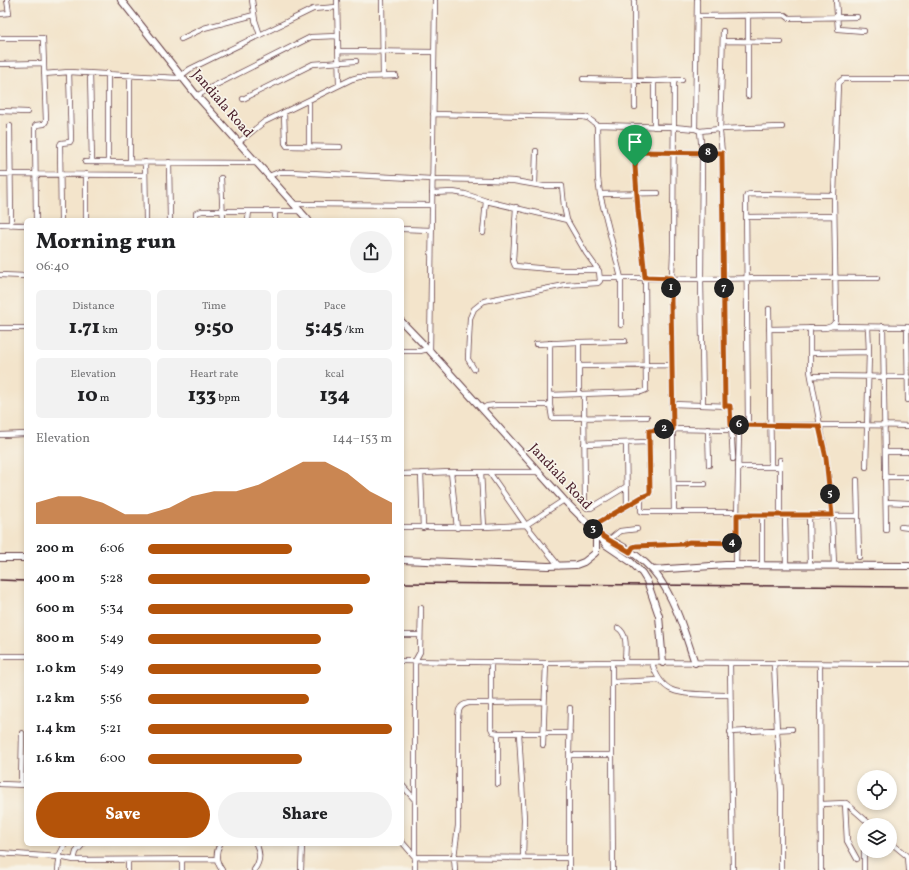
<!DOCTYPE html>
<meta charset="utf-8">
<style>
body{margin:0;font-family:Vollkorn,serif;background:#f2f2f2;color:#202124;height:100vh;display:flex;flex-direction:column;font-size:15px;white-space:nowrap}
*{box-sizing:border-box;margin:0}
p{font-size:13px;color:#757577}
.icon{flex:none;width:22px;height:22px;fill:none;stroke:currentColor;stroke-width:2;stroke-linecap:round;stroke-linejoin:round}
.map{position:relative;flex:1;overflow:hidden}
.side{position:absolute;left:24px;top:218px;width:380px;height:628px;display:flex;flex-direction:column;background:#fff;border-radius:6px;box-shadow:0 2px 6px #0003}
.side>*{flex:none}
.fabs{position:absolute;left:857px;top:770px;display:grid;gap:8px}
.fabs a{display:grid;place-items:center;width:40px;height:40px;border-radius:50%;background:#fff;box-shadow:0 2px 6px #0003;font-size:20px}
.pin{position:absolute;display:grid;place-items:center;width:34px;height:34px;color:#fff;margin:-41px -17px;border-radius:50% 50% 50% 0;rotate:-45deg;box-shadow:0 0 4px #0007}
.pin .icon{rotate:45deg}
.km{position:absolute;width:20px;height:20px;margin:-10px;border-radius:50%;background:#222;color:#fff;font-size:11px;line-height:20px;text-align:center}
.round{display:grid;place-items:center;flex:none;width:42px;height:42px;border-radius:21px;background:#f2f2f2}
.head{display:flex;align-items:center;justify-content:space-between;height:68px;padding:0 12px}
h1{font-size:22px;font-weight:800;line-height:30px}
.metrics{display:grid;grid-template-columns:repeat(3,1fr);gap:6px;height:68px;padding:4px 12px}
.metrics div{display:grid;align-content:center;border-radius:6px;background:#f2f2f2;text-align:center}
.metrics b{font-size:20px;font-weight:800}
.metrics small{font-size:11px;font-weight:400}
.metrics p{font-size:11px}
.chart{height:112px;padding:8px 12px}
.chart p{display:flex;justify-content:space-between}
.chart svg{width:100%;height:72px;margin-top:4px;fill:#b45309;opacity:.7}
.action{display:flex;gap:8px;margin-top:auto;padding:8px 12px}
.action a{flex:1;height:46px;border-radius:24px;background:#b45309;color:#fff;font-size:16px;font-weight:800;line-height:46px;text-align:center}
.action a+a{background:#f2f2f2;color:#202124}
ul{padding:0 12px;list-style:none;font-size:13px}
li{display:grid;grid-template-columns:64px 48px 1fr;align-items:center;height:30px}
li i{height:10px;border-radius:5px;background:#b45309}
.map>svg:first-child{display:block}
.lines{fill:none;stroke-linecap:round;stroke-linejoin:round}
.street-casing{stroke:#633d43;stroke-width:6}
.secondary-casing{stroke:#633d43;stroke-width:8}
.street{stroke:#fff;stroke-width:4.5}
.secondary{stroke:#fff;stroke-width:6}
.rail{stroke:#4a1f2b;stroke-width:1.5}
.route-casing{stroke:#fff;stroke-width:8}
.route{stroke:#b45309;stroke-width:5}
.labels{text-anchor:middle;dominant-baseline:central;stroke-width:3.5;stroke-linejoin:round;paint-order:stroke}
.street-label{font-size:14px;fill:#4a1f2b;stroke:#f7f3e8}
</style>
<div class="map">
<svg width="909" height="870" viewBox="0 0 909 870">
<rect width="100%" height="100%" fill="#f7f3e8"/>
<filter id="ink" filterUnits="userSpaceOnUse"><feTurbulence type="fractalNoise" baseFrequency=".025" numOctaves="2"/><feDisplacementMap in="SourceGraphic" scale="8" xChannelSelector="R" yChannelSelector="G"/><feConvolveMatrix kernelMatrix="1 2 1 2 8 2 1 2 1" color-interpolation-filters="sRGB"/></filter>
<filter id="wash" filterUnits="userSpaceOnUse"><feTurbulence type="fractalNoise" baseFrequency=".012" numOctaves="4" result="noise"/><feDisplacementMap in="SourceGraphic" scale="16" xChannelSelector="R" yChannelSelector="G"/><feGaussianBlur stdDeviation="0.9" result="paint"/><feColorMatrix in="noise" values="0 0 0 0 0 0 0 0 0 0 0 0 0 0 0 0 0 1.4 0 .05"/><feComposite in="paint" operator="in"/></filter>
<g filter="url(#wash)">
<rect width="100%" height="100%" fill="#f3e4cb"/>
</g>
<g filter="url(#ink)">
<g class="lines">
<g class="street-casing">
<path id="street" d="M252,0l3,20 5,15
M337,0l2,85
M382,0l1,76
M634,0l1,107
M836,0l2,29 26,2
M0,14l9,-1 -2,-13
M698,16l87,-1 4,3 68,-1
M723,31l-3,101 2,21 3,253
M0,38h43l3,83 -2,3 -8,1 -1,1 1,94
M181,39l23,-11 50,-13
M723,41l58,1
M339,51l95,1
M0,64l44,-1
M90,73l2,89
M108,73v88
M44,74l25,-2 109,6 12,-9 123,-60 24,-2
M130,75v87
M583,79l71,2 28,-1
M197,96l13,-8 101,-51 27,-1
M748,96v-81
M243,99l70,-35 43,-3
M0,111l27,1
M284,112l1,31 2,3 53,1
M433,114l150,3 5,1 9,7 77,2 21,2 5,2 19,-2 63,-2
M597,125l1,53 2,16 21,84v47
M10,126l1,99
M654,127v-46
M695,129l2,-129
M700,131l2,22 -1,126 2,126
M239,142l25,-20 88,-43 7,-2 37,-1
M309,147v-47
M638,152l84,1
M85,162l172,1
M145,162l1,58
M169,162l1,58
M0,174l145,1
M86,174v46
M269,176l10,-4h12l141,7 57,1 25,1 29,5h19l2,20 3,14 19,33 13,18 1,10 -2,2 -33,2 -81,16 -10,8 -4,9 -2,41 6,10
M221,178l2,42
M535,184l1,-33
M432,193l21,-1 12,2 21,7 81,19
M600,194l58,-1
M293,204l139,1
M516,207l-3,54 2,5 46,4h37
M747,217l87,-1
M61,220l-1,-75 1,-2 9,-1 1,-2 -2,-68
M196,220v-7l6,-2h99
M248,220l1,-9
M275,220v-9
M0,224l26,1
M402,229l29,1
M483,233l3,-32
M0,275l26,1
M601,278c33,-1 66,1 100,1 59,-1 117,-2 176,-1
M769,309l2,158
M832,326l77,1
M883,326l3,204
M0,328h26
M810,328v43l16,87 6,59 2,48
M907,328l1,72
M769,329l57,-1 6,-2 4,-5 -2,-126 4,-112 5,-4h66
M579,342v52
M550,343v62l2,13 95,-1
M536,344l43,-2 46,-1
M402,351h18l8,-2
M430,351l5,-351
M810,353l59,-1
M579,366l93,-1
M811,376l98,1
M584,394l1,112 2,2h4l36,-22
M550,395l91,-3 5,-2 -1,-113 -7,-67 -3,-44 3,-10v-29
M672,404l58,2 3,53
M482,409l5,-3 9,-1h54
M731,425c59,1 119,-1 178,1
M748,425l-2,-227 1,-3 3,-1 84,1
M708,429l1,36
M0,435l26,-1
M626,443l1,63
M584,444l65,-2
M885,452h24
M738,467h42
M866,467l3,-115 -1,-25
M451,472l6,56
M481,472l3,55
M489,472l37,53 33,41
M421,473l2,55
M402,474l49,-2h87
M885,477h24
M857,480l2,77
M674,484h31
M641,498v13l2,1h94
M886,502l23,1
M674,512l-3,-212 2,-48 1,-171
M737,515l121,1
M762,515v50
M780,515v-55
M785,515l1,50
M809,515l1,50
M402,527h82l42,-2 38,-25
M591,527l59,-34 -1,-62 24,-2 58,1
M901,527l8,1
M610,539l10,-8 17,-2
M630,552l3,-5 3,-1 48,-2 5,-2 48,1
M736,565l3,-134
M618,628c11,7 7,23 7,34
M402,635h18
M0,656h26
M402,661l144,2 66,-1 297,2
M491,662v66l2,4 5,1h72
M612,662v93l1,115
M652,663c3,10 9,22 20,27 14,6 42,4 58,5
M730,663l3,207
M774,663l3,68 4,61v78
M820,664l1,206
M613,682l47,-2
M730,732l62,-3
M519,733l5,86 -1,39
M543,745l3,-82
M569,755h43
M0,784l26,1
M498,784v-51
M21,785l1,-52
M402,785l13,15
M845,803l2,38 10,18
M821,804l25,-1 25,22
M402,842l13,15 154,1
M890,842l17,14 1,14
M220,844c-5,9 -4,18 2,26
M0,853l59,4 15,3 143,-1
M74,860l2,-8 7,-8
M128,860v10
M58,870l2,-16 5,-10
M182,870v-10
M254,870c6,-8 7,-17 2,-26
M301,870l1,-26
M415,870v-209l5,-9 1,-44
M455,870l-1,-13 4,-31v-104c0,-10 0,-17 11,-19l75,-1
M569,870v-115l1,-47
M864,870v-19"/>
</g>
<g class="secondary-casing">
<path id="secondary" d="M121,0l76,96 111,124
M402,322l28,29 134,149 36,36 6,9 25,17 11,11 5,8 12,35 4,47
M600,536c24,9 51,26 64,50 14,23 22,51 31,77
M0,558h26
M402,560l146,6 28,-1 8,-3 10,-8 2,-2v-12l4,-4
M653,570l73,-5 183,1"/>
</g>
<use href="#street" class="street"/>
<use href="#secondary" class="secondary"/>
<path class="rail" d="M0,580l26,1
M402,583l507,4"/>
</g>
</g>
<g class="lines" filter="url(#ink)">
<g class="route-casing">
<path id="route" d="M638,152l84,1 3,253h5l1,19 88,1 7,32 6,57h-95v28l-48,-1 -5,2 -48,2 -3,1 -3,5c-13,-8 -28,-14 -39,-25l51,-30 7,-3 1,-2 -1,-61 24,-2 -2,-129 1,-22 -27,-1 -7,-67 -3,-44z"/>
</g>
<use href="#route" class="route"/>
</g>
<g class="labels">
<g class="street-label">
<text transform="translate(222 104) rotate(49)">Jandiala Road</text>
<text transform="translate(560 477) rotate(47)">Jandiala Road</text>
</g>
</g>
</svg>
<div class="fabs">
<a><svg class="icon" aria-label="locate" viewBox="0 0 24 24"><circle cx="12" cy="12" r="6"/><path d="M12 2v4M12 18v4M2 12h4M18 12h4"/></svg></a>
<a><svg class="icon" aria-label="layers" viewBox="0 0 24 24"><path d="M12 4l9 5-9 5-9-5zM3 14l9 5 9-5"/></svg></a>
</div>
<div class="pin" style="left:635px;top:166px;background:#1e9e55"><svg class="icon" aria-label="arrive" viewBox="0 0 24 24"><path d="M6 21V4h12l-3 4 3 4H6"/></svg></div>
<b class="km" style="left:671px;top:288px">1</b>
<b class="km" style="left:664px;top:429px">2</b>
<b class="km" style="left:593px;top:529px">3</b>
<b class="km" style="left:732px;top:543px">4</b>
<b class="km" style="left:830px;top:494px">5</b>
<b class="km" style="left:739px;top:425px">6</b>
<b class="km" style="left:724px;top:288px">7</b>
<b class="km" style="left:708px;top:153px">8</b>
<section class="side">
<div class="head"><div><h1>Morning run</h1><p>06:40</p></div><a class="round"><svg class="icon" aria-label="share" viewBox="0 0 24 24"><path d="M12 15V3M7 8l5-5 5 5M5 13v7h14v-7"/></svg></a></div>
<div class="metrics">
<div><p>Distance</p><b>1.71<small> km</small></b></div>
<div><p>Time</p><b>9:50</b></div>
<div><p>Pace</p><b>5:45<small> /km</small></b></div>
</div>
<div class="metrics">
<div><p>Elevation</p><b>10<small> m</small></b></div>
<div><p>Heart rate</p><b>133<small> bpm</small></b></div>
<div><p>kcal</p><b>134</b></div>
</div>
<div class="chart"><p><span>Elevation</span>144–153 m</p>
<svg viewBox="0 0 160 44" preserveAspectRatio="none"><path d="M0 44V31L10 27L20 27L30 31L40 38L50 38L60 34L70 27L80 24L90 24L100 20L110 13L120 6L130 6L140 13L150 24L160 31V44z"/></svg>
</div>
<ul>
<li><b>200 m</b>6:06<i style="width:59%"></i></li>
<li><b>400 m</b>5:28<i style="width:91%"></i></li>
<li><b>600 m</b>5:34<i style="width:84%"></i></li>
<li><b>800 m</b>5:49<i style="width:71%"></i></li>
<li><b>1.0 km</b>5:49<i style="width:71%"></i></li>
<li><b>1.2 km</b>5:56<i style="width:66%"></i></li>
<li><b>1.4 km</b>5:21<i style="width:100%"></i></li>
<li><b>1.6 km</b>6:00<i style="width:63%"></i></li>
</ul>
<div class="action"><a>Save</a><a>Share</a></div>
</section>
</div>
